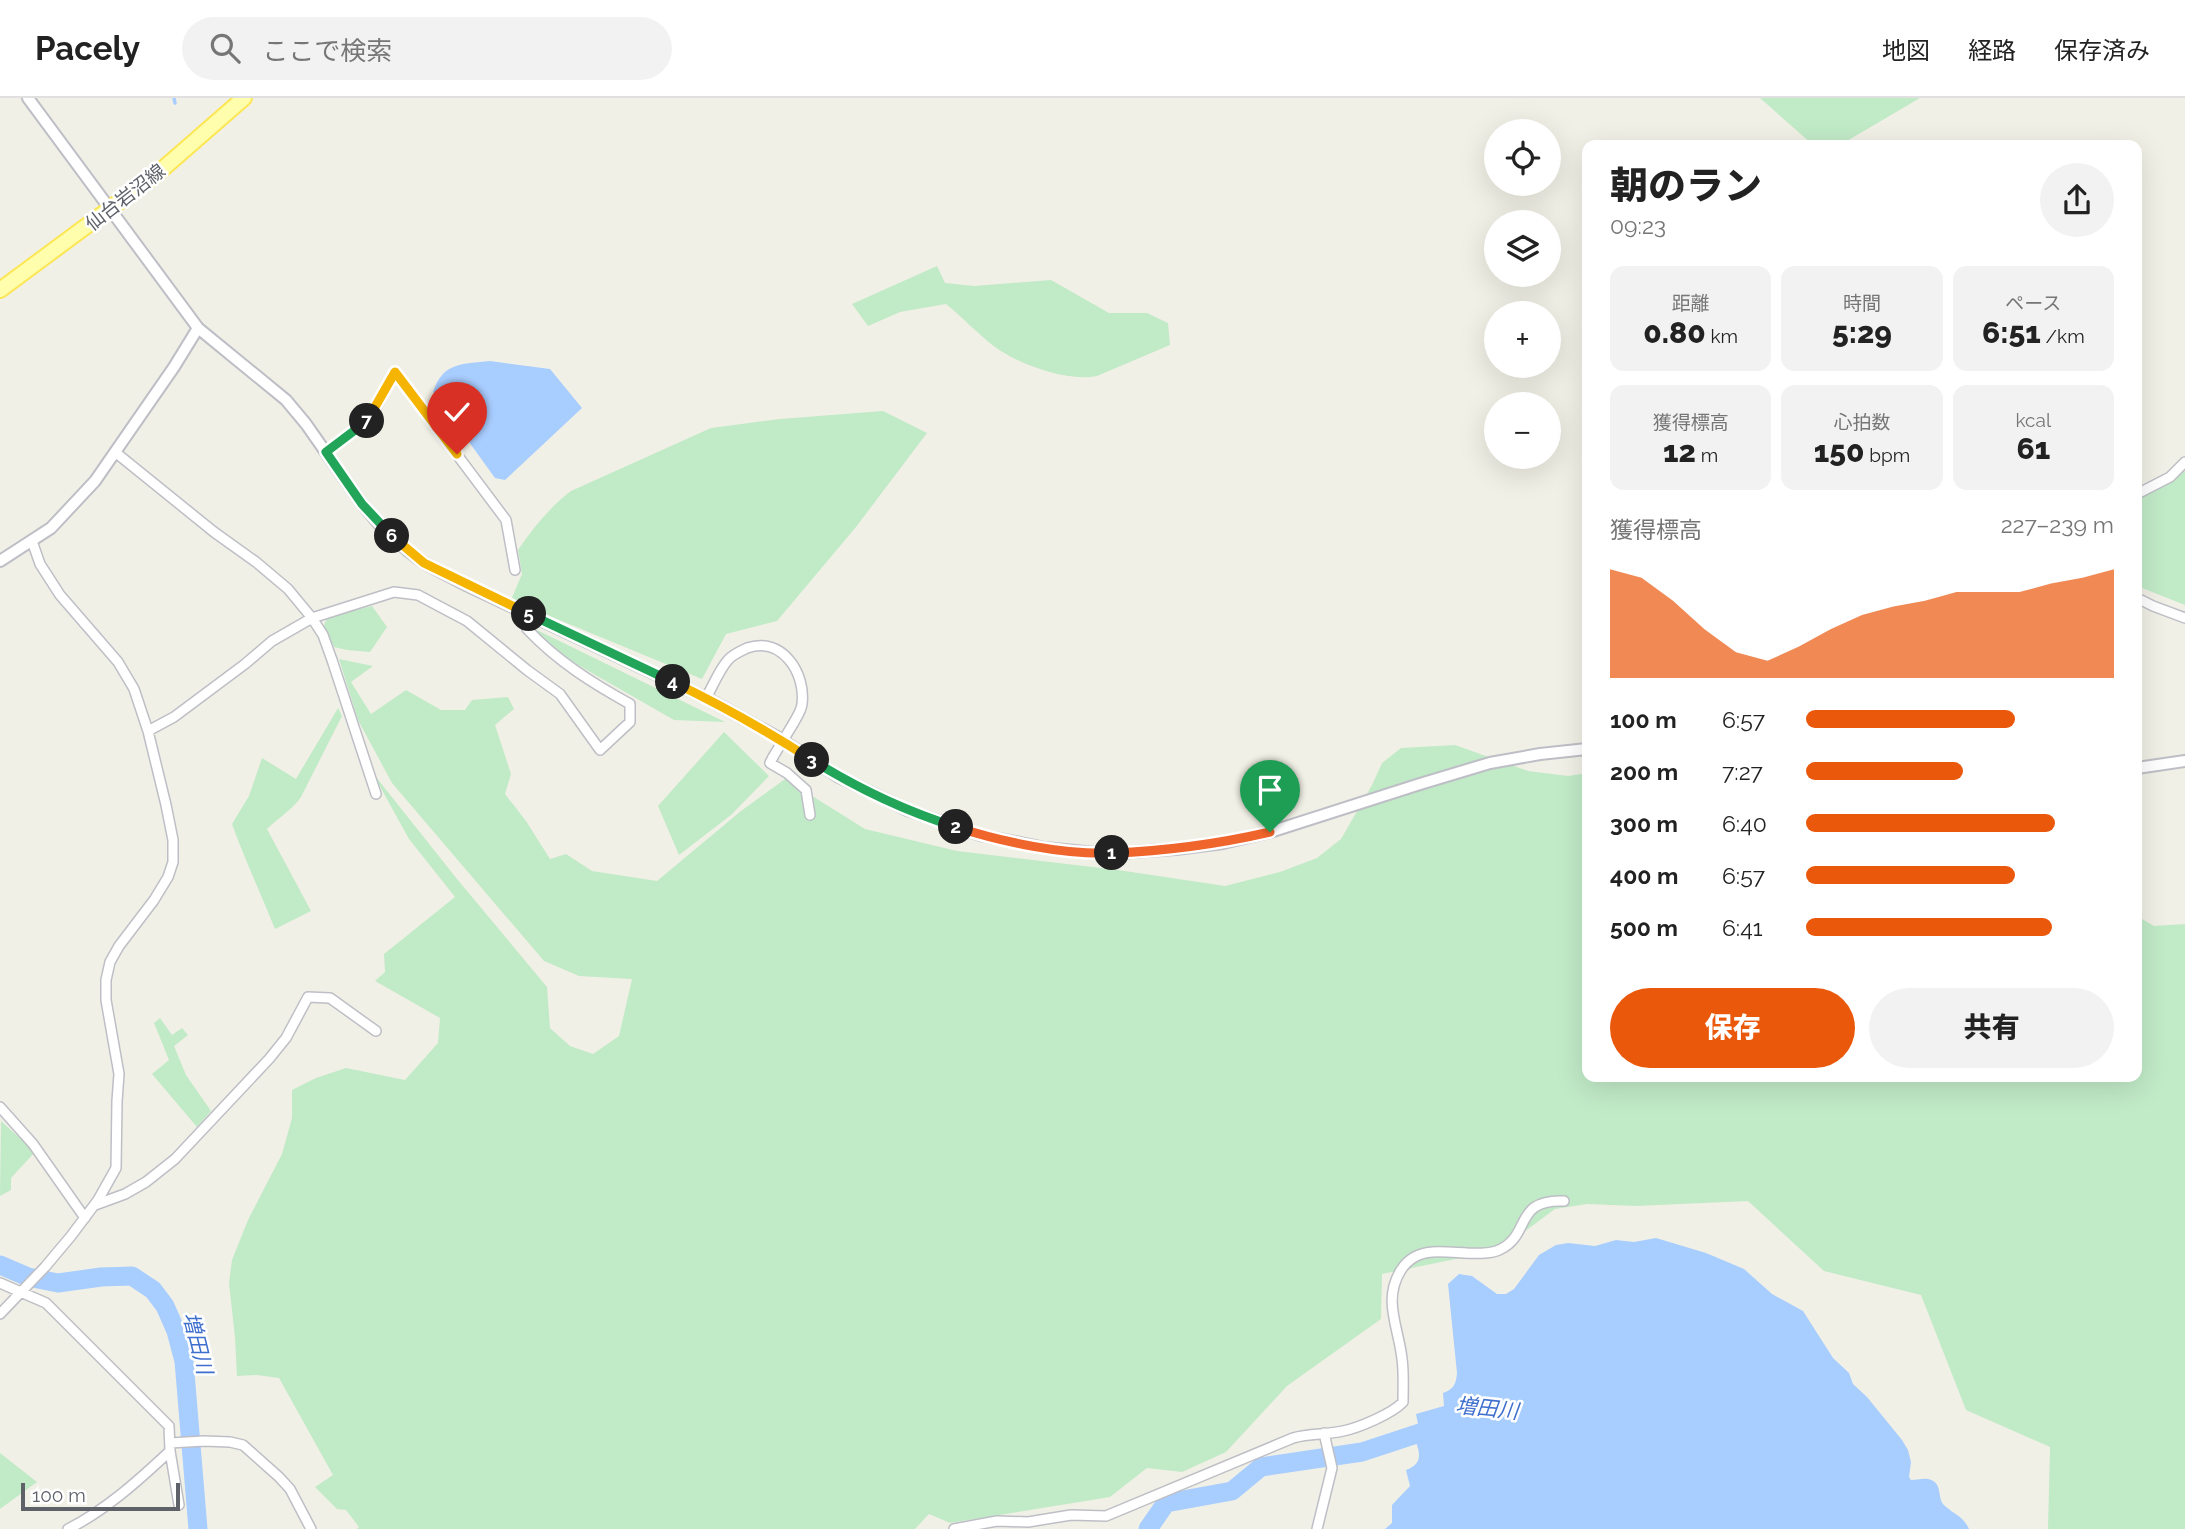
<!DOCTYPE html>
<html lang="ja">
<meta charset="utf-8">
<style>
body{margin:0;font-family:Raleway,"Noto Sans JP",sans-serif;background:#f2f2f2;color:#222;height:100vh;display:flex;flex-direction:column;font-size:26px;white-space:nowrap}
*{box-sizing:border-box;margin:0}
p{font-size:23px;color:#767676}
.icon{flex:none;width:38px;height:38px;fill:none;stroke:currentColor;stroke-width:2;stroke-linecap:round;stroke-linejoin:round}
.map{position:relative;flex:1;overflow:hidden}
.sheet{position:absolute;left:1582px;top:42px;width:560px;height:942px;display:flex;flex-direction:column;background:#fff;border-radius:14px;box-shadow:0 7px 28px #0002}
.sheet>*{flex:none}
.controls{position:absolute;left:1484px;top:21px;display:grid;gap:14px}
.controls a{display:grid;place-items:center;width:77px;height:77px;border-radius:50%;background:#fff;box-shadow:0 7px 28px #0002;font-size:35px}
.scale{position:absolute;left:21px;bottom:18px;width:159px;box-sizing:border-box;padding-left:7px;border:4px solid #5e6168;border-top:0;font-size:19px;line-height:24px;white-space:nowrap;color:#5e6168;-webkit-text-stroke:5px #fff;paint-order:stroke}
.pin{position:absolute;display:grid;place-items:center;width:60px;height:60px;color:#fff;margin:-72px -30px;border-radius:50% 50% 50% 0;rotate:-45deg;box-shadow:0 0 7px #0007}
.pin .icon{rotate:45deg}
.km{position:absolute;width:35px;height:35px;margin:-18px;border-radius:50%;background:#222;color:#fff;font-size:19px;line-height:35px;text-align:center}
.round{display:grid;place-items:center;flex:none;width:74px;height:74px;border-radius:37px;background:#f2f2f2}
.summary{display:flex;align-items:center;justify-content:space-between;height:119px;padding:0 28px}
h1{font-size:38px;font-weight:800;line-height:52px}
.stats{display:grid;grid-template-columns:repeat(3,1fr);gap:10px;height:119px;padding:7px 28px}
.stats div{display:grid;align-content:center;border-radius:14px;background:#f2f2f2;text-align:center}
.stats b{font-size:30px;font-weight:800}
.stats small{font-size:19px;font-weight:400}
.stats p{font-size:19px}
.chart{height:196px;padding:14px 28px}
.chart p{display:flex;justify-content:space-between}
.chart svg{width:100%;height:126px;margin-top:7px;fill:#ea580c;opacity:.7}
.action{display:flex;gap:14px;margin-top:auto;padding:14px 28px}
.action a{flex:1;height:80px;border-radius:42px;background:#ea580c;color:#fff;font-size:28px;font-weight:800;line-height:80px;text-align:center}
.action a+a{background:#f2f2f2;color:#222}
ul{padding:0 28px;list-style:none;font-size:23px}
li{display:grid;grid-template-columns:112px 84px 1fr;align-items:center;height:52px}
li i{height:18px;border-radius:9px;background:#ea580c}
header{display:flex;align-items:center;gap:42px;box-sizing:border-box;height:98px;padding:0 35px;background:#fff;border-bottom:2px solid #e0e0e0}
header strong{font-size:33px}
nav{display:flex;gap:38px;margin-inline-start:auto;font-size:24px}
.search{width:490px;height:63px;background:#f2f2f2;display:flex;align-items:center;gap:18px;box-sizing:border-box;padding:0 24px;border-radius:38px;color:#767676;font-size:26px}
.map>svg:first-child{display:block}
.green{fill:#c1eac7}
.water{fill:#a8cdff}
.lines{fill:none;stroke-linecap:round;stroke-linejoin:round}
.stream{stroke:#a8cdff;stroke-width:3.5}
.river{stroke:#a8cdff;stroke-width:19}
.minor-casing{stroke:#bebfc6;stroke-width:12}
.tertiary-casing{stroke:#bebfc6;stroke-width:14}
.primary-casing{stroke:#fce654;stroke-width:18}
.minor{stroke:#fff;stroke-width:9}
.tertiary{stroke:#fff;stroke-width:10}
.primary{stroke:#fffead;stroke-width:14}
.minor-bridge-casing{stroke:#bebfc6;stroke-width:12;stroke-linecap:butt}
.minor-bridge{stroke:#fff;stroke-width:9}
.split-1-casing{stroke:#fff;stroke-width:14}
.split-2-casing{stroke:#fff;stroke-width:14}
.split-3-casing{stroke:#fff;stroke-width:14}
.split-4-casing{stroke:#fff;stroke-width:14}
.split-5-casing{stroke:#fff;stroke-width:14}
.split-6-casing{stroke:#fff;stroke-width:14}
.split-7-casing{stroke:#fff;stroke-width:14}
.split-8-casing{stroke:#fff;stroke-width:14}
.split-1{stroke:#f0652b;stroke-width:9}
.split-2{stroke:#f0652b;stroke-width:9}
.split-3{stroke:#22a559;stroke-width:9}
.split-4{stroke:#f5b400;stroke-width:9}
.split-5{stroke:#22a559;stroke-width:9}
.split-6{stroke:#f5b400;stroke-width:9}
.split-7{stroke:#22a559;stroke-width:9}
.split-8{stroke:#f5b400;stroke-width:9}
.labels{text-anchor:middle;dominant-baseline:central;stroke-width:5;stroke-linejoin:round;paint-order:stroke}
.street-label{font-size:19px;fill:#5e6168;stroke:#fff}
.water-label{font-size:21px;font-style:italic;fill:#4070ce;stroke:#fff}
</style>
<header>
<strong>Pacely</strong>
<div class="search"><svg class="icon" aria-label="search" viewBox="0 0 24 24"><circle cx="10" cy="10" r="6"/><path d="M15 15l6 6"/></svg>ここで検索</div>
<nav><a>地図</a><a>経路</a><a>保存済み</a></nav>
</header>
<div class="map">
<svg width="2185" height="1431" viewBox="0 0 2185 1431">
<rect width="100%" height="100%" fill="#f1f0e6"/>
<path class="green" d="M1760,0h160l-80,47h-27z
M937,168l8,17 29,3 77,-6 58,33h38l21,10 2,22 -73,31c-30,6 -77,-11 -102,-29 -17,-13 -32,-29 -49,-43l-46,8 -32,14 -16,-22z
M883,313l44,22 -71,94 -79,94 -51,13 -24,45 -191,-79 11,-26 -4,-24c16,-23 31,-42 53,-59l140,-63 69,-9z
M2185,373v134l-48,-19v-89z
M372,508l15,21 -17,25 -23,-2 -13,-3 -10,-21 3,-9z
M535,531l190,93 -51,-2 -96,-55 -25,-17z
M339,561l34,7 -22,16 20,32 35,-24 35,20h24l7,-10 36,-3 6,12 -19,16 16,49 -6,20 21,27 24,38 16,-5 26,17 65,10 84,-70 44,-32 80,50 92,22 161,19 107,16 55,-14 37,-14 24,-19 31,-54 10,-22 19,-15 54,-3 73,26 40,5 19,-3v303h550v-160l17,10 31,-2v605h-137l2,-82 -84,-37 -45,-115 -97,-24 -76,-70 -112,5 -49,-2 -32,5 -55,41 -118,24 -1,45 -94,67 -61,66 -44,20 -35,-4 -37,29 -160,26 -21,-9 -14,15h-558l2,-2 -13,-17 -9,-1 -22,-22 18,-12 -54,-97 -22,-3 -20,1 -2,-38 -6,-55 3,-23 16,-40 34,-66 10,-36v-28l24,-12 30,-10 59,12 33,-37 2,-25 -65,-37 10,-9 -1,-18 71,-57 -46,-58 -37,-67 85,107 90,108 3,41 20,18 23,8 26,-18 13,-57 -53,-3 -35,-15 -152,-178 -34,-63z
M338,610l4,8 -41,81c-9,13 -23,21 -34,32l44,82 -36,18c-14,-35 -30,-69 -43,-105l17,-28 13,-38 34,21z
M724,634l45,44 -38,39 -52,40 -21,-49z
M160,920l12,17 10,-7 6,7 -14,11 12,29 25,36 -14,16 -45,-53 17,-14 -15,-37z
M1,1023l34,31 -24,26v12l-11,6z
M0,1355l37,29 -37,27z"/>
<path class="water" d="M490,263l60,8 32,39 -77,72 -10,-2 -62,-86c10,-30 29,-28 57,-31z
M1656,1140l50,15 38,16 28,25 31,17 30,47 16,15 4,11 14,13 35,43 6,10 3,12 -2,15 2,3c5,0 12,-2 17,-1 16,3 8,20 17,27 10,9 18,10 24,23h-584l7,-6v-18l18,-19 -4,-16c15,-6 15,-14 10,-28l5,-3 -5,-25 28,-8 -1,-13c11,-4 13,-9 14,-20l-9,-89 11,-10 13,2 25,18h9l8,-5 25,-34 17,-10 12,-2 27,3 21,-6 18,2z"/>
<g class="lines">
<path class="stream" d="M174,0l1,5"/>
<path class="river" d="M0,1167l28,12 30,6 43,-6 31,-1 21,14 12,16 11,25 8,30 14,168
M1148,1431l18,-26 66,-12 29,-24 101,-15 82,-27"/>
<g class="minor-casing">
<path id="minor" d="M115,354l99,80 42,30 32,27 24,29 11,17 9,25 44,134
M326,354l39,-29 11,-15 19,-36 111,148 9,50
M2137,396l33,-17 15,-15
M2137,500l16,8 32,12
M706,600c7,-12 13,-28 22,-38 5,-6 13,-9 19,-12 35,-12 59,25 55,56 -1,8 -6,14 -9,20
M148,633l26,-14 71,-53 27,-23 40,-23 82,-26 24,3 49,26 60,49 33,24 40,56 30,-28v-18c-38,-21 -73,-43 -103,-75l4,-14
M773,659l-3,6 17,10 19,17 4,25
M0,1009l33,37 52,74
M95,1107l30,-11 21,-12 29,-23 94,-100 17,-21 22,-41 22,1 46,33
M0,1185l46,20 123,123 1,25c-31,29 -64,59 -102,78
M0,1216l45,-47 26,-31 27,-36 18,-32 1,-67 2,-27 -13,-74v-20l4,-18 9,-16 35,-46 14,-23 5,-15v-22l-7,-35 -18,-74 -14,-42 -16,-27 -58,-67 -20,-31 -8,-23
M170,1345l34,-2 26,1 13,3 36,32 11,12 21,40
M170,1353l9,54
M954,1431l43,-8 31,1 43,-7 35,1 187,-78c17,-5 32,-3 50,-7 15,-3 49,-17 60,-29 0,-14 1,-29 -1,-43 -3,-31 -20,-59 -1,-89 7,-11 18,-17 31,-18 20,-2 53,6 69,-3 30,-15 13,-50 63,-48
M1317,1431l15,-61 -8,-35"/>
</g>
<g class="tertiary-casing">
<path id="tertiary" d="M28,0l170,230 88,72 20,24 56,80 17,20 29,27 16,12 44,23 238,112 69,38 64,41 68,33 73,25 65,13 60,6 71,-5 47,-6 47,-11 150,-48 70,-21 50,-9 47,-5
M0,463l51,-33 44,-47 79,-114 24,-39
M2137,670l48,-7"/>
</g>
<g class="primary-casing">
<path id="primary" d="M0,192l158,-117 86,-75"/>
</g>
<use href="#minor" class="minor"/>
<use href="#tertiary" class="tertiary"/>
<use href="#primary" class="primary"/>
<g class="minor-bridge-casing">
<path id="minor-bridge" d="M773,659l20,-33"/>
</g>
<use href="#minor-bridge" class="minor-bridge"/>
</g>
<g class="lines">
<g class="split-1-casing">
<path id="split-1" d="M1112,755c54,-2 106,-9 158,-21"/>
</g>
<g class="split-2-casing">
<path id="split-2" d="M956,729c46,15 108,28 156,26"/>
</g>
<g class="split-3-casing">
<path id="split-3" d="M812,662c45,28 93,51 144,67"/>
</g>
<g class="split-4-casing">
<path id="split-4" d="M673,584c48,23 94,49 139,78"/>
</g>
<g class="split-5-casing">
<path id="split-5" d="M529,516l144,68"/>
</g>
<g class="split-6-casing">
<path id="split-6" d="M392,438l32,27 105,51"/>
</g>
<g class="split-7-casing">
<path id="split-7" d="M367,323l-41,31 36,52 30,32"/>
</g>
<g class="split-8-casing">
<path id="split-8" d="M367,323l28,-49 62,82"/>
</g>
<use href="#split-1" class="split-1"/>
<use href="#split-2" class="split-2"/>
<use href="#split-3" class="split-3"/>
<use href="#split-4" class="split-4"/>
<use href="#split-5" class="split-5"/>
<use href="#split-6" class="split-6"/>
<use href="#split-7" class="split-7"/>
<use href="#split-8" class="split-8"/>
</g>
<g class="labels">
<g class="street-label">
<text transform="translate(125 99) rotate(-38)">仙台岩沼線</text>
</g>
<g class="water-label">
<text transform="translate(198 1245) rotate(76)">増田川</text>
<text transform="translate(1487 1310) rotate(6)">増田川</text>
</g>
</g>
</svg>
<div class="controls">
<a><svg class="icon" aria-label="locate" viewBox="0 0 24 24"><circle cx="12" cy="12" r="6"/><path d="M12 2v4M12 18v4M2 12h4M18 12h4"/></svg></a>
<a><svg class="icon" aria-label="layers" viewBox="0 0 24 24"><path d="M12 4l9 5-9 5-9-5zM3 14l9 5 9-5"/></svg></a>
<a>+</a>
<a>−</a>
</div>
<div class="scale">100 m</div>
<div class="pin" style="left:1270px;top:734px;background:#1e9e55"><svg class="icon" aria-label="arrive" viewBox="0 0 24 24"><path d="M6 21V4h12l-3 4 3 4H6"/></svg></div>
<div class="pin" style="left:457px;top:356px;background:#d93025"><svg class="icon" aria-label="check" viewBox="0 0 24 24"><path d="M5 12l5 5 9-10"/></svg></div>
<b class="km" style="left:1112px;top:755px">1</b>
<b class="km" style="left:956px;top:729px">2</b>
<b class="km" style="left:812px;top:662px">3</b>
<b class="km" style="left:673px;top:584px">4</b>
<b class="km" style="left:529px;top:516px">5</b>
<b class="km" style="left:392px;top:438px">6</b>
<b class="km" style="left:367px;top:323px">7</b>
<section class="sheet">
<div class="summary"><div><h1>朝のラン</h1><p>09:23</p></div><a class="round"><svg class="icon" aria-label="share" viewBox="0 0 24 24"><path d="M12 15V3M7 8l5-5 5 5M5 13v7h14v-7"/></svg></a></div>
<div class="stats">
<div><p>距離</p><b>0.80<small> km</small></b></div>
<div><p>時間</p><b>5:29</b></div>
<div><p>ペース</p><b>6:51<small> /km</small></b></div>
</div>
<div class="stats">
<div><p>獲得標高</p><b>12<small> m</small></b></div>
<div><p>心拍数</p><b>150<small> bpm</small></b></div>
<div><p>kcal</p><b>61</b></div>
</div>
<div class="chart"><p><span>獲得標高</span>227–239 m</p>
<svg viewBox="0 0 160 44" preserveAspectRatio="none"><path d="M0 44V6L10 9L20 17L30 27L40 35L50 38L60 33L70 27L80 22L90 19L100 17L110 14L120 14L130 14L140 11L150 9L160 6V44z"/></svg>
</div>
<ul>
<li><b>100 m</b>6:57<i style="width:68%"></i></li>
<li><b>200 m</b>7:27<i style="width:51%"></i></li>
<li><b>300 m</b>6:40<i style="width:81%"></i></li>
<li><b>400 m</b>6:57<i style="width:68%"></i></li>
<li><b>500 m</b>6:41<i style="width:80%"></i></li>
</ul>
<div class="action"><a>保存</a><a>共有</a></div>
</section>
</div>
